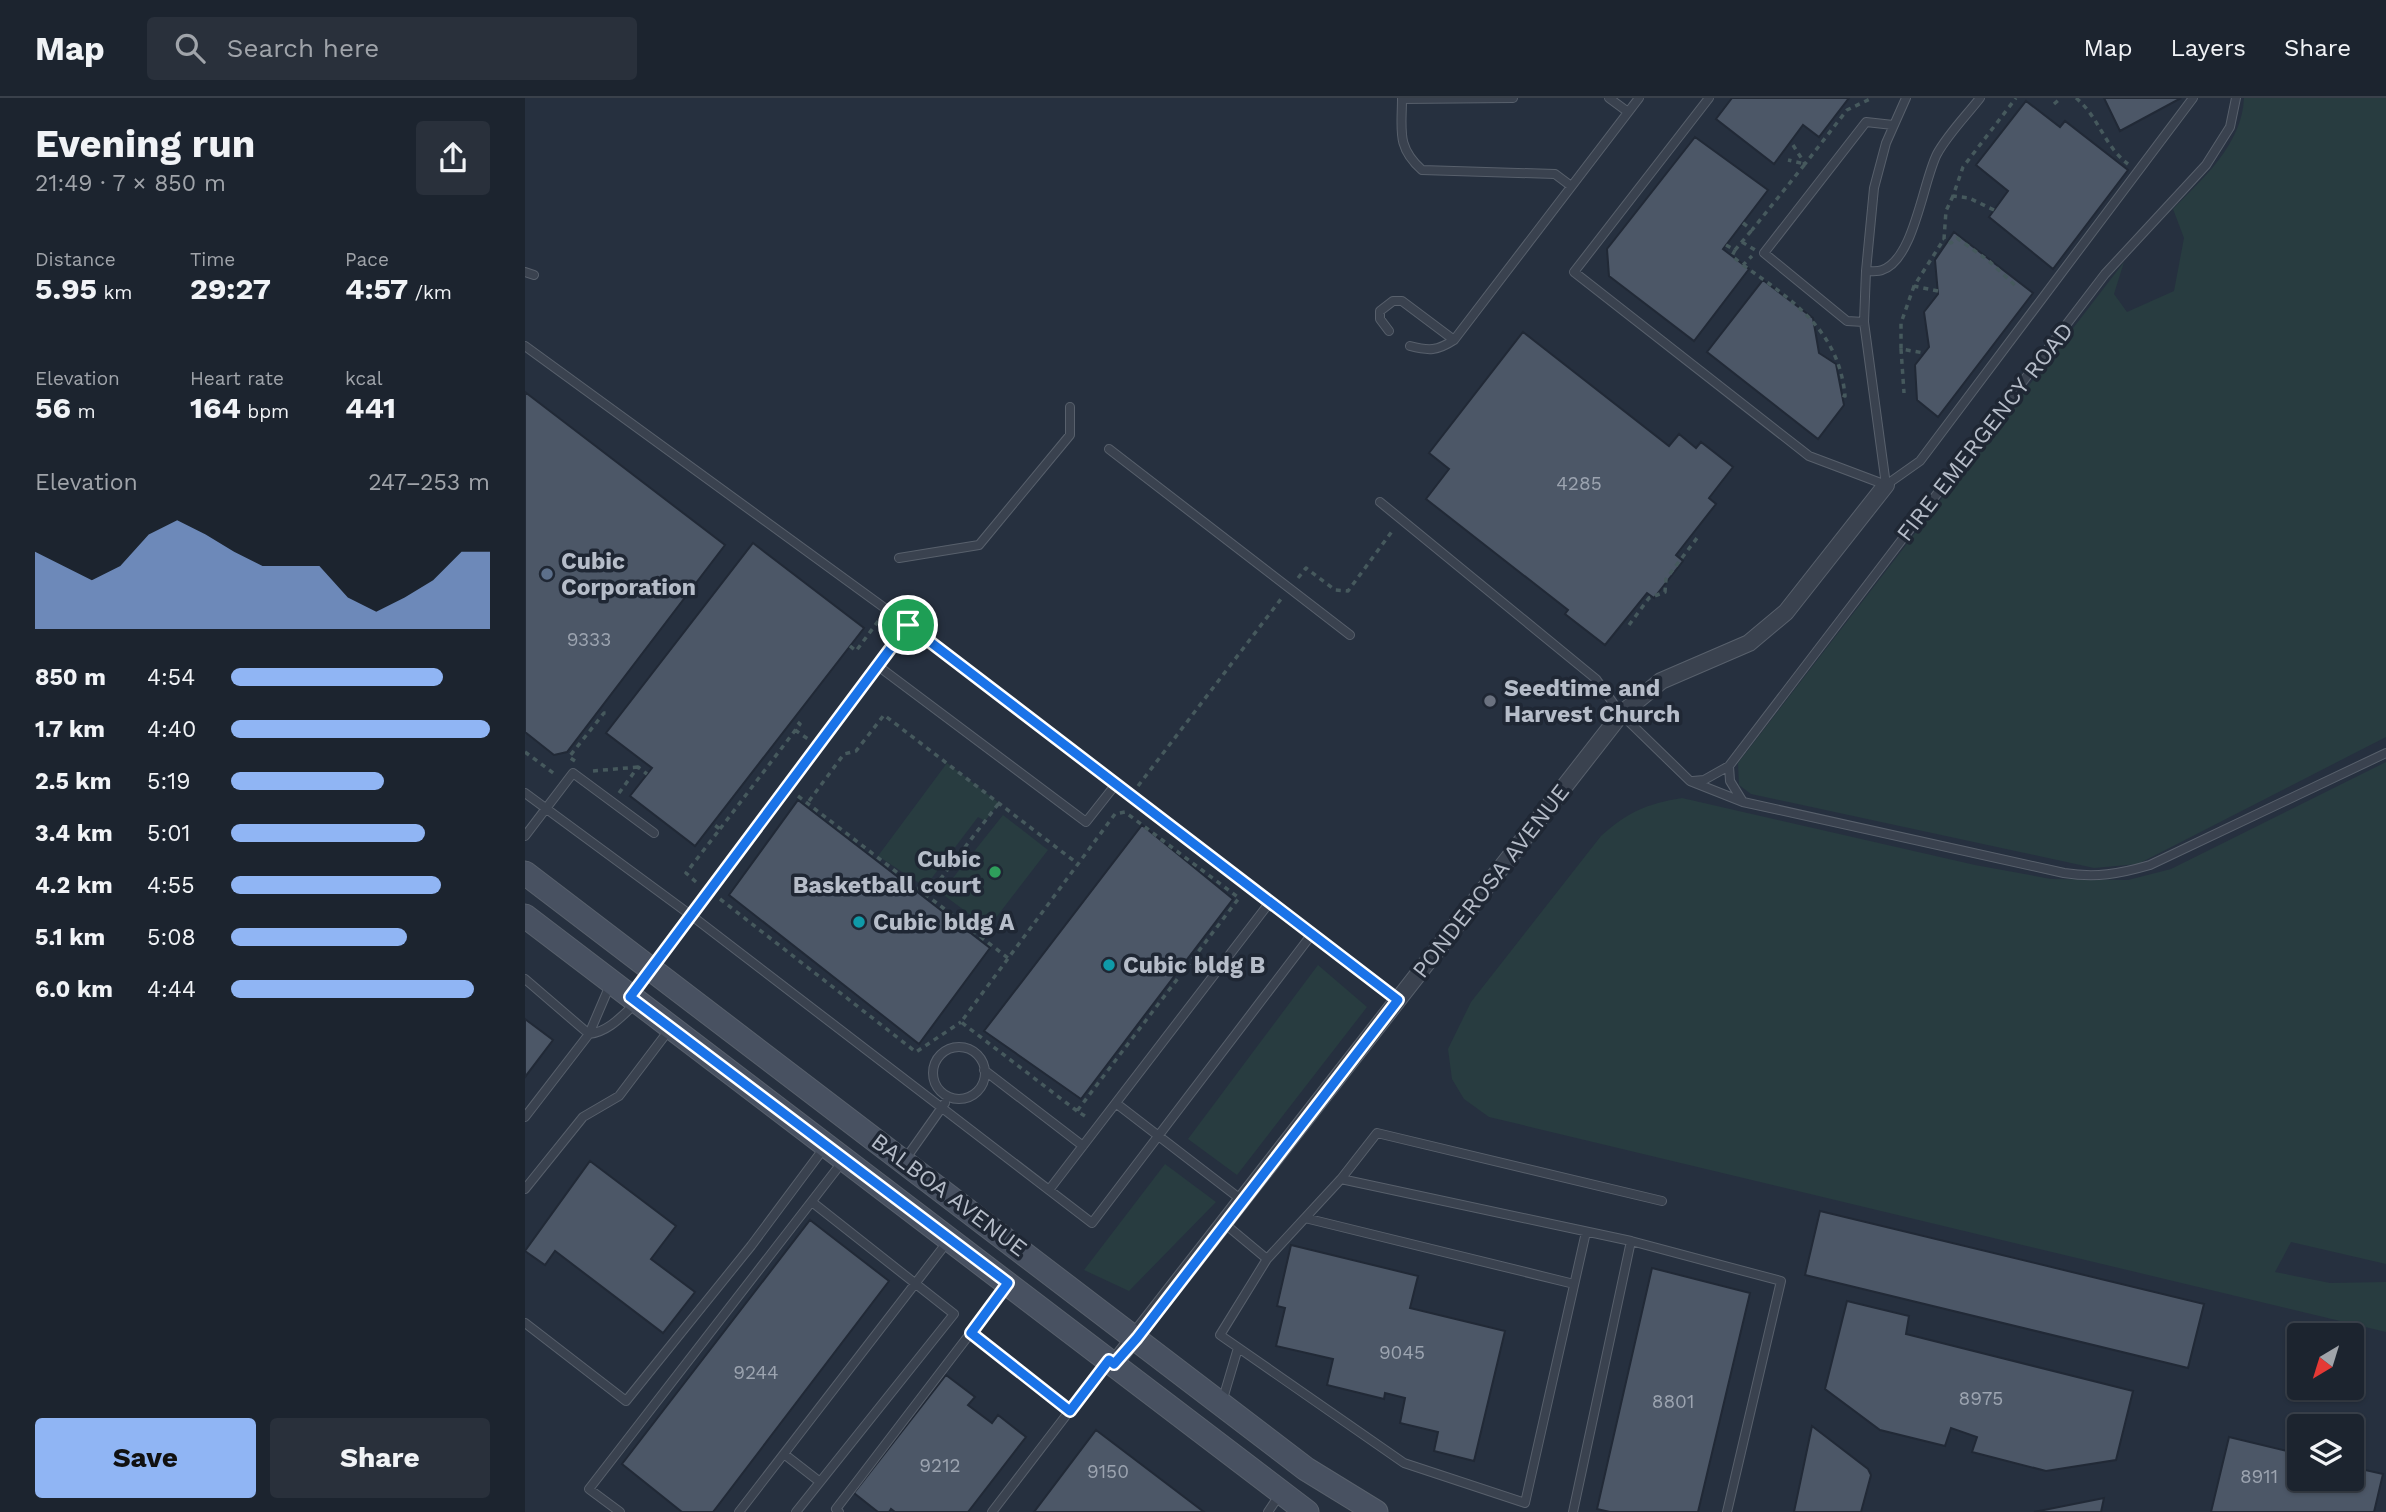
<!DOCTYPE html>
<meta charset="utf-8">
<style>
body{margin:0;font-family:"Work Sans",sans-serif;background:#29303b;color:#f1f3f6;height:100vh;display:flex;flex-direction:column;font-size:26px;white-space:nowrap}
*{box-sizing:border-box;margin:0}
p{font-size:23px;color:#a0a4aa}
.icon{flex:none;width:38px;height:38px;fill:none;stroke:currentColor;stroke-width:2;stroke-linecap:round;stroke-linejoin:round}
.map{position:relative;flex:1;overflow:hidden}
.panel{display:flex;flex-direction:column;background:#1c242f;width:525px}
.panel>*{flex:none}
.needle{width:46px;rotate:218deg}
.fabs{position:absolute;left:1762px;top:1225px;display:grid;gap:14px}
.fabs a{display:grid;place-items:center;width:77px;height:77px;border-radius:7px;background:#1c242f;box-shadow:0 2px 5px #0004,0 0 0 2px #3a414b;font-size:35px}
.pin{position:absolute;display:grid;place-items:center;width:60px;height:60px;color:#fff;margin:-30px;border:4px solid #fff;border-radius:50%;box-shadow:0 2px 7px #0007}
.round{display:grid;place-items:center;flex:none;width:74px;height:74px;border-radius:7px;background:#29303b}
.overview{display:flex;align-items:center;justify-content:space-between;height:119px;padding:0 35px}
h1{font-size:38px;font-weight:700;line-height:52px}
.metrics{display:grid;grid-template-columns:repeat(3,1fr);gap:10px;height:119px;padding:7px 35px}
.metrics div{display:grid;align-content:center}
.metrics b{font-size:30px;font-weight:700}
.metrics small{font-size:19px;font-weight:400}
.metrics p{font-size:19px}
.chart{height:196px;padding:14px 35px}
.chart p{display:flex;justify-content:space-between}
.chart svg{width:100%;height:126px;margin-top:7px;fill:#90b5f4;opacity:.7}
.primary-button{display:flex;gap:14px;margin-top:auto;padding:14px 35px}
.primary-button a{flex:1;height:80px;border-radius:7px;background:#90b5f4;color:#111;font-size:28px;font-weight:700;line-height:80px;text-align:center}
.primary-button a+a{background:#29303b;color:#f1f3f6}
ul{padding:0 35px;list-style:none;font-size:23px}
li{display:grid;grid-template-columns:112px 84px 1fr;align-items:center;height:52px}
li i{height:18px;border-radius:9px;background:#90b5f4}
header{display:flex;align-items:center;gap:42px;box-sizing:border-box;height:98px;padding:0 35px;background:#1c242f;border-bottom:2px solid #3a414b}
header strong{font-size:33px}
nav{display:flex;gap:38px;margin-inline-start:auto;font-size:24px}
.search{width:490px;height:63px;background:#29303b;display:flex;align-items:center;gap:18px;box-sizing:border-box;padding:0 24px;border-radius:7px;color:#a0a4aa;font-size:26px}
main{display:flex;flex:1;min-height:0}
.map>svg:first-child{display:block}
.green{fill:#283c40}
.building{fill:#4c5767;stroke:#212936;stroke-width:2}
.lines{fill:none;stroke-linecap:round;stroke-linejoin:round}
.service-casing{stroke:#58606c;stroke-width:10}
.minor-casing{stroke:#58606c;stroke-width:18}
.secondary-casing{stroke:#58606c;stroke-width:25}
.path{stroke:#46595d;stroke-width:3.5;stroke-dasharray:5 5;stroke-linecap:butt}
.service{stroke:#3a424f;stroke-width:8}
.minor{stroke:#3a424f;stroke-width:16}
.secondary{stroke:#485161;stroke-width:23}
.route-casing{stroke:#fff;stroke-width:14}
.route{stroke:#1a73e8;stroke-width:9}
.service-dot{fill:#5c6f8a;stroke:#1f2734;stroke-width:2.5}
.worship-dot{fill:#6b7280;stroke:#1f2734;stroke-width:2.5}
.leisure-dot{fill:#2e9e5b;stroke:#1f2734;stroke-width:2.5}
.culture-dot{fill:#0f9aa8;stroke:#1f2734;stroke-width:2.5}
.labels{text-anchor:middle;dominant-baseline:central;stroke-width:7;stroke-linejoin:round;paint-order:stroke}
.number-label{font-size:19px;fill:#9ca4b0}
.street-label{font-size:23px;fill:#b6bdc9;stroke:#1f2734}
.poi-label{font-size:23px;font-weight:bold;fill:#b6bdc9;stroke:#1f2734;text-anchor:start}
</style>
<header>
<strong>Map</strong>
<div class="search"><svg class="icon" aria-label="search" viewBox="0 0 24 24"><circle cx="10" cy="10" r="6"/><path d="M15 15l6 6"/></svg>Search here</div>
<nav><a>Map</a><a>Layers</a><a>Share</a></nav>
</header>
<main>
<section class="panel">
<div class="overview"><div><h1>Evening run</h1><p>21:49 · 7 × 850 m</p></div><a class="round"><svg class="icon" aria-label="share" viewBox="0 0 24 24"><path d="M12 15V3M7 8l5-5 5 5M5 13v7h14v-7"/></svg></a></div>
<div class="metrics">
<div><p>Distance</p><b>5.95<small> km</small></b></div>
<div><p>Time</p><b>29:27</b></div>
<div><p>Pace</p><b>4:57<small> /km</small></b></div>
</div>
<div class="metrics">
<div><p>Elevation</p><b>56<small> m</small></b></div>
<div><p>Heart rate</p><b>164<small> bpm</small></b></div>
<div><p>kcal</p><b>441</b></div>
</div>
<div class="chart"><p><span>Elevation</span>247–253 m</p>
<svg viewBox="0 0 160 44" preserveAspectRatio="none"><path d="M0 44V17L10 22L20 27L30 22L40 11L50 6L60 11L70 17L80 22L90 22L100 22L110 33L120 38L130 33L140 27L150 17L160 17V44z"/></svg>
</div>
<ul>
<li><b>850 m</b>4:54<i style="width:82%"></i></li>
<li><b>1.7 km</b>4:40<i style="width:100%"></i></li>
<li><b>2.5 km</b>5:19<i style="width:59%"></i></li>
<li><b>3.4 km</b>5:01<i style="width:75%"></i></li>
<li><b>4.2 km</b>4:55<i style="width:81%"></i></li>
<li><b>5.1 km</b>5:08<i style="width:68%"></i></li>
<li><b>6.0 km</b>4:44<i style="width:94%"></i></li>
</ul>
<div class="primary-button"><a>Save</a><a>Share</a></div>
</section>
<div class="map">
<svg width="1861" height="1414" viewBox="0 0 1861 1414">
<rect width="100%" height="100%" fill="#26303f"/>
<path class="green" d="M1719,0h142v639l-248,127 -44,4 -343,-74 -12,-9 -1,-22 386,-501 -10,32 13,18 47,-21 10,-53 -11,-29c30,-31 69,-64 71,-111z
M1861,664v502l-95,-22 -16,30 55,11 56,-1v50l-897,-215 -25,-18 -12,-20 -4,-30 23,-47 130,-166c27,-24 45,-32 81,-38l293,67 76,14 77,1 43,-11z
M422,665l52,40 -14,18 -7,-4 -53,70 -47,-31z
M478,717l45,35 -60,78 -47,-35z
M793,867l49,42 -130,168 -49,-36z
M640,1066l51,38 -87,89 -45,-21z"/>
<path class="building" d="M1207,0h117l-30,39 -16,-12 -29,39 -58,-45z
M1579,0h77l-61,33z
M1501,3l34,26 5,-6 63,49 -75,99 -64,-52 19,-26 -32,-26z
M1170,39l73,53 -45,59 26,20 -55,72 -85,-65 -2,-27z
M1429,134l79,61 -95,124 -21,-17 -2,-35 14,-18 -5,-35 14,-18 -3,-34z
M1238,182l50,38 6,35 17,11 8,41 -26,34 -111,-87z
M998,234l146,114 10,-12 17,14 5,-6 32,25 -24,31 7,6 -40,51 7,6 -29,37 -7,-5 -42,52 -40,-31 3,-4 -142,-111 23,-30 -20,-16z
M0,294l200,153 -158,207 -13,3 -29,-23z
M228,445l111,85 -169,218 -65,-50 22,-28 -46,-35z
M273,702l192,148 -71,96 -190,-149z
M617,727l91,74 -152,200 -97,-68z
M0,921l28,21 -28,37z
M65,1063l86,65 -25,33 44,33 -32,41 -108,-82 -10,14 -20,-14z
M1295,1113l384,93 -16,64 -383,-93z
M285,1122l79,61 -176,231h-31l-60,-48z
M766,1147l127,31 -8,32 95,23 -31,130 -40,-10 4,-19 -38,-9 5,-25 -20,-5 -1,6 -57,-14 6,-26 -57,-13 9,-38 -8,-2z
M1127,1170l98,25 -52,219h-88l-13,-3z
M1322,1203l62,15 -3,18 227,57 -17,69 -70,11 -74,-19 5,-15 -26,-9 -6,18 -65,-16 -55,-41z
M421,1277l29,22 -7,8 24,18 6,-8 28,22 -58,75h-73l-4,-3 -2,3h-11l-24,-19z
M1287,1328l56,43 3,6 -10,37h-67z
M571,1332l108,82h-170z
M1704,1339l70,17v25h53v-12l31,7 -9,38h-163z
M1579,1400l-3,14h-67z"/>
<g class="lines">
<g class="service-casing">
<path id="service" d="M877,0c0,32 -6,49 20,72l133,4 16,12
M1084,0l19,14
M1184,0l-135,174 235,184 77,29
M877,1l111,-1
M1341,173c5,0 12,1 16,-1 32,-10 41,-89 55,-116 11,-20 29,-38 43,-56
M0,174l9,3
M1339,224l-17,-1 -83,-68 102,-131 27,3
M864,233l-9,-12v-8l13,-10h9l52,39
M0,248l383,279 490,376
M885,248c19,5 27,5 44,-6l185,-242
M584,351l241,186
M1361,387l34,-24 273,-363
M1361,387l-22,-163 2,-51 8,-83 12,-45 20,-45
M855,404l216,177 25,35 69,67 53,21 321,71c32,5 55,1 86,-8l236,-112
M374,460l80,-13 91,-110v-28
M353,568l208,156 30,-38
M1168,683l11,-1 25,-14
M0,695l167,123 400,307 220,-289
M1218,704l-13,-21 -1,-15 376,-492 101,-109 24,-38 6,-29
M0,738l48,-63 81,60
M127,870l256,-343
M0,881l64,55c19,-2 33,-18 46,-30
M408 975a26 26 0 1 1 52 0a26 26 0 1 1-52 0Z
M459,972l99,76
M592,1006l126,97
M0,1019l64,-83 21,-49
M379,1063l41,-58
M816,1081l36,-46 285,68
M0,1091l58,-72 36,-21 50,-66
M524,1092l221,-288
M780,1120l269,66
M700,1126l42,35
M1106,1143l150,40 -54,231
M0,1225l101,78 125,-155 73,-98
M446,1235l99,78
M697,1304l16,-54
M259,1356l36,28
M95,1414l-31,-23 254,-328
M214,1414l209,-271
M271,1414l158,-198 -142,-112
M314,1414l-3,-3 172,-225
M467,1414l115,-150
M743,1414l12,-18
M1048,1414l58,-271 -290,-62 -74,80 -47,76 184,128 121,40 61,-271"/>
</g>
<g class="minor-casing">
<path id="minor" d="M589,1266l507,-650 40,-33 88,-38 37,-31 100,-127"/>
</g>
<g class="secondary-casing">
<path id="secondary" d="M0,775l781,596 70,43
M0,818l782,596"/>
</g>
<path class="path" d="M1551,0c23,19 28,48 52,66
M1529,6l7,-6
M1268,47l12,19 42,-54 25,-12
M1428,98l-7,15 -2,28 7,4 6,-5 32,23 29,27
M1469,112l-25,-12 -16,-2 10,-29 53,-69
M1218,125l9,7 53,-66 -17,-4
M1217,144l13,8
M1201,147l9,5 17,-20
M1210,152l-3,6 11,9 9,-9
M1218,167c49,35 96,65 102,131l-3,-1
M1389,188l-13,37v26l23,4
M1413,193l-24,-5 30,-47
M1376,251l3,44
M773,480l8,-10 29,22 13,1 45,-61
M1104,527l20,-27 16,-6 1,-13 31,-41
M325,548l6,5 23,-31
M270,632l13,9
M0,654l31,23
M50,663l-6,-4 35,-44h5
M68,673l45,-4
M613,688l143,-187
M94,695l19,-26 9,7
M273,698l210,162
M284,703l35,-47 12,-3 28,-36 194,149
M195,731l80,-105 -6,-5
M171,784l-10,-9 34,-44 -7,-5
M403,797l71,-92
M195,801l196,153 45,-30
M552,1013l-116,-89 154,-208 10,-2 114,86 -162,213 11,7"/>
<use href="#service" class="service"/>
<use href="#minor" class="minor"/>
<use href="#secondary" class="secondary"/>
</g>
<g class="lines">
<g class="route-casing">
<path id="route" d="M383,527l490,375 -261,338 -23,26 -5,-4 -39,51 -99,-78 37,-50 -378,-286z"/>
</g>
<use href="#route" class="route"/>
</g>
<circle class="service-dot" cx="22" cy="476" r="7"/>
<circle class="worship-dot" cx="965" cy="603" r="7"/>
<circle class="leisure-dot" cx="470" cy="774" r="7"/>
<g class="culture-dot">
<circle cx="334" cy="824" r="7"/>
<circle cx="584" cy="867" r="7"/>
</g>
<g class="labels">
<g class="number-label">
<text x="1054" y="385">4285</text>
<text x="64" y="541">9333</text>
<text x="877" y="1254">9045</text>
<text x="231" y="1274">9244</text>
<text x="1456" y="1300">8975</text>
<text x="1148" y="1303">8801</text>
<text x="415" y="1367">9212</text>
<text x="583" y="1373">9150</text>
<text x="1734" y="1378">8911</text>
</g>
<g class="street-label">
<text transform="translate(1460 334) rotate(-52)">FIRE EMERGENCY ROAD</text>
<text transform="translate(966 783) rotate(-52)">PONDEROSA AVENUE</text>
<text transform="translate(424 1097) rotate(37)">BALBOA AVENUE</text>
</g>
<g class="poi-label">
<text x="36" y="463">Cubic<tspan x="36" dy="26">Corporation</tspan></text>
<text x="979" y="590">Seedtime and<tspan x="979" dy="26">Harvest Church</tspan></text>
<text x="456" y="761" text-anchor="end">Cubic<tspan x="456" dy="26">Basketball court</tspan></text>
<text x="348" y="824">Cubic bldg A</text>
<text x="598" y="867">Cubic bldg B</text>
</g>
</g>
</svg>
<div class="fabs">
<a><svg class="needle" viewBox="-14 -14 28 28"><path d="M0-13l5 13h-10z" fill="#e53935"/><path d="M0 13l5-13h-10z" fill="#a0a4aa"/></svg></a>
<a><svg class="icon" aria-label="layers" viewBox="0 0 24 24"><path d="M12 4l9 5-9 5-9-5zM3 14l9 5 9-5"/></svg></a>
</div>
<div class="pin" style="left:383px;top:527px;background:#1e9e55"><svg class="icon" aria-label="arrive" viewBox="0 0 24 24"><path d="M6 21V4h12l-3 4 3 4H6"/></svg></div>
</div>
</main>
